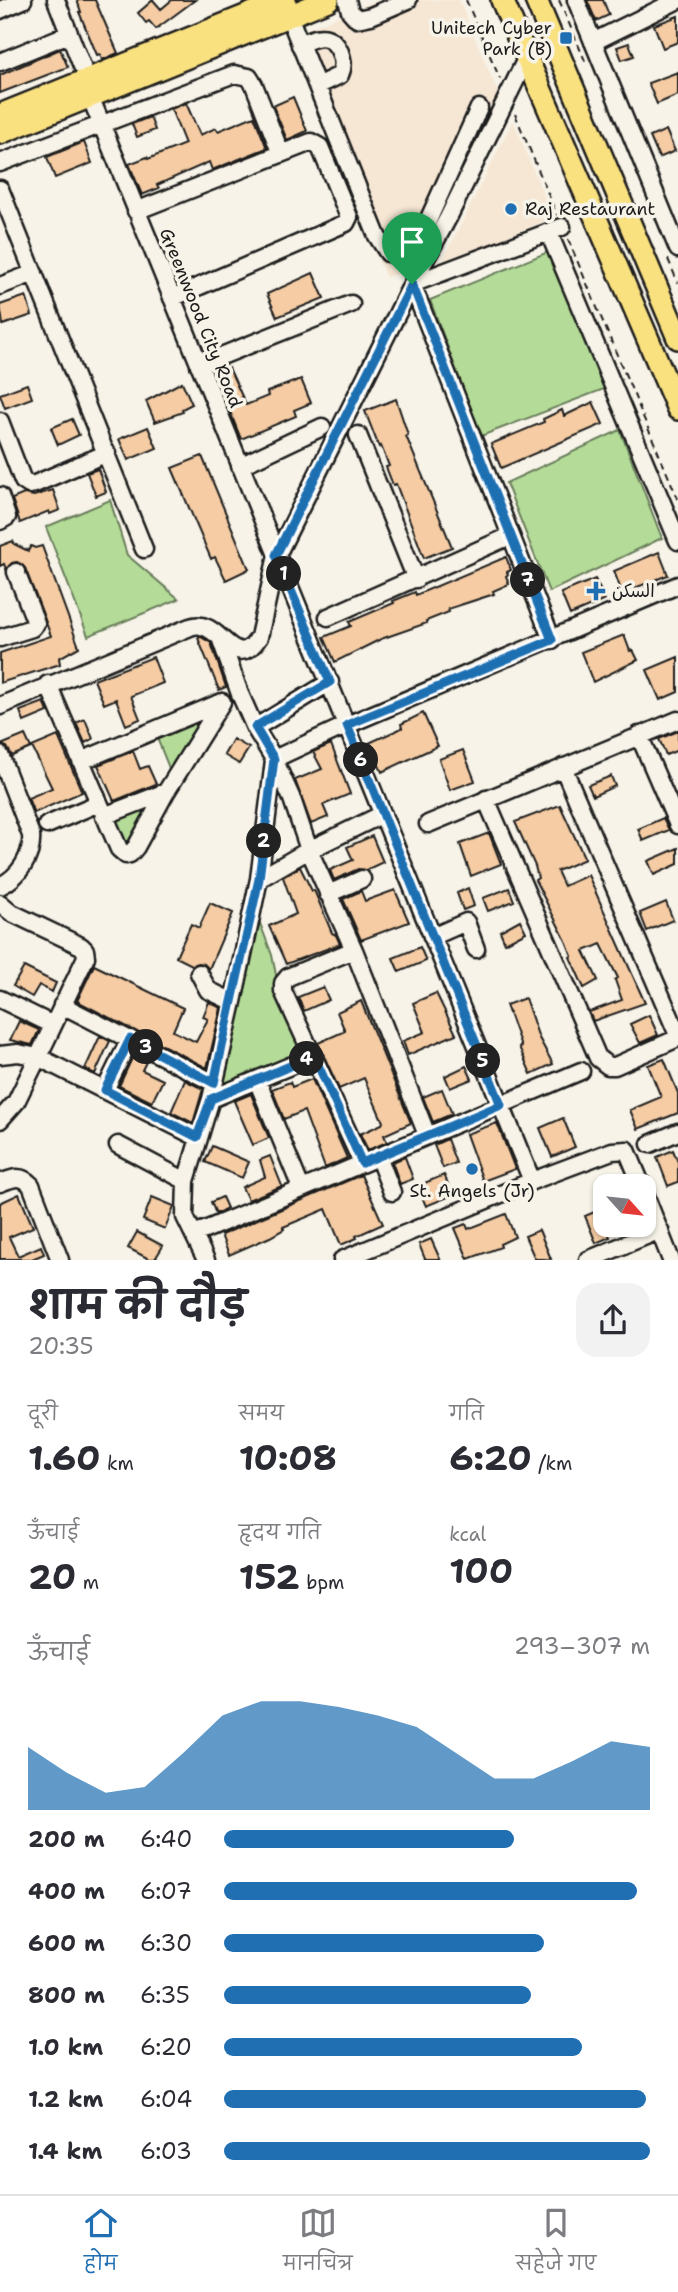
<!DOCTYPE html>
<html lang="hi">
<meta charset="utf-8">
<style>
body{margin:0;font-family:"Shantell Sans","Playpen Sans Arabic","Playpen Sans Deva",sans-serif;background:#f2f2f3;color:#2b2b33;height:100vh;display:flex;flex-direction:column;font-size:26px;white-space:nowrap}
*{box-sizing:border-box;margin:0}
p{font-size:23px;color:#7c7c81}
.icon{flex:none;width:38px;height:38px;fill:none;stroke:currentColor;stroke-width:2;stroke-linecap:round;stroke-linejoin:round}
.map{position:relative;height:1260px;overflow:hidden}
.side{display:flex;flex-direction:column;background:#fff;flex:1}
.side>*{flex:none}
.needle{width:46px;rotate:117deg}
.tools{position:absolute;left:593px;top:1174px;display:grid;gap:14px}
.tools a{display:grid;place-items:center;width:63px;height:63px;border-radius:14px;background:#fff;box-shadow:0 2px 5px #0004;font-size:35px}
.pin{position:absolute;display:grid;place-items:center;width:60px;height:60px;color:#fff;margin:-72px -30px;border-radius:50% 50% 50% 0;rotate:-45deg;box-shadow:0 0 7px #0007}
.pin .icon{rotate:45deg}
.km{position:absolute;width:35px;height:35px;margin:-18px;border-radius:50%;background:#222;color:#fff;font-size:19px;line-height:35px;text-align:center}
.round{display:grid;place-items:center;flex:none;width:74px;height:74px;border-radius:21px;background:#f2f2f3}
.summary{display:flex;align-items:center;justify-content:space-between;height:119px;padding:0 28px}
h1{font-size:38px;font-weight:700;line-height:52px}
.stats{display:grid;grid-template-columns:repeat(3,1fr);gap:10px;height:119px;padding:7px 28px}
.stats div{display:grid;align-content:center}
.stats b{font-size:35px;font-weight:700}
.stats small{font-size:19px;font-weight:400}
.stats p{font-size:19px}
.chart{height:196px;padding:14px 28px}
.chart p{display:flex;justify-content:space-between}
.chart svg{width:100%;height:126px;margin-top:7px;fill:#1f6fb2;opacity:.7}
ul{padding:0 28px;list-style:none;font-size:23px}
li{display:grid;grid-template-columns:112px 84px 1fr;align-items:center;height:52px}
li i{height:18px;border-radius:9px;background:#1f6fb2}
.menu{display:flex;justify-content:space-around;align-items:center;height:98px;border-top:2px solid #e1e1e2;background:#fff;font-size:19px;color:#7c7c81}
.menu a{display:grid;justify-items:center;gap:4px}
.menu .on{color:#1f6fb2}
.map>svg:first-child{display:block}
.built{fill:#f6e7d4}
.green{fill:#b4dc98;stroke:#687c5a;stroke-width:2}
.building{fill:#f5cca4;stroke:#1c1c1c;stroke-width:2}
.lines{fill:none;stroke-linecap:round;stroke-linejoin:round}
.minor-casing{stroke:#1c1c1c;stroke-width:21}
.major-casing{stroke:#1c1c1c;stroke-width:26}
.path{stroke:#1c1c1c;stroke-width:2;stroke-dasharray:7 5;stroke-linecap:butt}
.minor{stroke:#f7f3e8;stroke-width:16}
.major{stroke:#fae180;stroke-width:21}
.route-casing{stroke:#fff;stroke-width:14}
.route{stroke:#1f6fb2;stroke-width:9}
.poi-dot{fill:#1f6fb2;stroke:#f7f3e8;stroke-width:2.5}
.labels{text-anchor:middle;dominant-baseline:central;stroke-width:7;stroke-linejoin:round;paint-order:stroke}
.poi-label{font-size:18px;fill:#1c1c1c;stroke:#f7f3e8;text-anchor:start}
.street-label{font-size:18px;fill:#1c1c1c;stroke:#f7f3e8}
</style>
<div class="map">
<svg width="678" height="1260" viewBox="0 0 678 1260">
<rect width="100%" height="100%" fill="#f7f3e8"/>
<filter id="ink" filterUnits="userSpaceOnUse"><feTurbulence type="fractalNoise" baseFrequency=".0143" numOctaves="2"/><feDisplacementMap in="SourceGraphic" scale="14" xChannelSelector="R" yChannelSelector="G"/><feConvolveMatrix kernelMatrix="1 2 1 2 8 2 1 2 1" color-interpolation-filters="sRGB"/></filter>
<g filter="url(#ink)">
<path class="built" d="M379,0h80l40,95 -84,171 -29,12 -99,-241z
M513,120l40,98 -112,46z"/>
<path class="green" d="M553,250l51,139 -123,47 -51,-136z
M620,430l42,108 -113,54 -43,-109z
M110,500l17,55 52,44 -91,37 -42,-109z
M205,711l-34,62 -16,-40z
M157,796l-30,52 -14,-32z
M255,910l17,45 5,25 33,75 -95,39z"/>
<path class="building" d="M77,0h18l23,53 -16,7 -2,-6 -3,1 -18,-43h2z
M153,0l8,9 11,-9h23l-39,29 -7,-8 -3,2 -8,-10z
M587,0h16l6,15 -13,6z
M678,16v26l-15,6 -9,-23z
M629,43l5,13 -12,4 -5,-13z
M60,49l8,18 -68,26v-18z
M678,72v23l-21,9 -9,-21z
M293,97l14,34 -20,9 -14,-34z
M186,103l14,32 16,-7 2,3 36,-15 13,32 -55,22 -3,-8 -52,23 2,3 -17,7 -13,-31 18,-7 1,2 37,-15 -14,-35z
M150,117l5,13 -18,7 -5,-13z
M666,130l9,21 -16,7 -9,-21z
M84,142l8,21 -37,15 -8,-21z
M313,273l11,25 -47,19 -10,-23z
M26,296l6,19 -29,10 -3,-20z
M229,368l17,37 22,-9 -1,-4 34,-13 10,24 -17,7 2,6 -55,23 -26,-65z
M182,382l10,22 -10,5 1,3 -28,10 -9,-21z
M27,384l5,14 -27,10 -5,-14z
M396,399l12,36 -2,1 46,111 -28,11 -28,-74 -3,1 -7,-18 3,-1 -8,-20 -2,1 -14,-36z
M593,402l10,22 -102,44 -10,-24 53,-22 -1,-3 19,-9 2,6z
M72,419l7,16 -21,10 -7,-17z
M148,427l9,21 -29,12 -9,-21z
M202,456l47,113 -23,11 -11,-23 -4,2 -39,-91z
M98,469l8,23 -10,4 -9,-23z
M53,490l7,20 -10,4 -1,-3 -29,12 -8,-24 12,-5 10,2z
M13,541l1,3 14,7 3,-5 4,2 7,-2 37,101 -20,11 1,6 -60,19v-30l51,-17 -26,-68 -8,-6 -5,1 -6,6 -2,-5 -4,2v-20z
M659,552l9,23 -46,18 -8,-22z
M506,557l5,13 -4,2 1,3 -2,1 3,8 -16,7 1,3 -46,15 1,3 -23,9 1,2 -46,16 -46,23 -11,-25 27,-11 -2,-4 45,-19 -1,-2 22,-9 1,3z
M595,579l10,21 -35,15 -9,-22z
M624,635l6,16 3,-1 5,10 -45,22 -12,-30z
M201,637l10,6 15,44 -7,3 -21,-52z
M153,657l10,26 -32,13 9,23 -14,6 -10,-26 -12,5 -10,-24z
M678,657v35l-18,8 -13,-30z
M44,702l4,10 -24,10 -4,-11z
M423,713l15,33 -56,26 -13,-29 33,-15 -1,-4z
M85,719l8,20 -8,4 -9,-20z
M678,731v19l-12,5 -7,-16z
M25,735l6,13 -19,8 -5,-9 -6,-2z
M58,736l24,56 -48,21 -6,-15 24,-10 -20,-41z
M233,739l16,9 -10,16 -15,-9z
M331,744l19,50 -27,11 5,12 -17,7 -16,-44 27,-11 -9,-17z
M463,750l12,31 -25,9 -11,-31z
M133,751l7,18 8,-3 8,18 -42,17 -16,-36z
M611,776l4,10 -22,10 -5,-11z
M560,805l25,54 -28,12 7,15 24,-11 57,128 -52,18 -4,-9 33,-12 -7,-20 3,-2 -17,-34 -17,7 14,29 -14,8 -14,-31 2,-1 -6,-15 -31,-61 3,-2 -3,-12 -20,-44z
M663,818l6,12 -26,11 -5,-12z
M489,833l12,31 -30,12 -11,-32z
M372,836l11,26 -17,8 -8,-1 -24,11 -4,-10 23,-10 -6,-13z
M678,848v16l-24,11 -6,-14z
M300,867l12,24 2,-1 18,43 4,2 4,9 -54,20 -17,-38 27,-12 -13,-37z
M468,888l6,18 -11,4 -6,-17z
M509,888l5,13 -26,10 -5,-13z
M395,890l14,32 -48,18 -18,-41 18,-8 4,10z
M666,902l7,18 -26,11 -7,-18z
M210,903l23,10 -24,56 -5,-5 -5,-1 -7,2 -16,-8 15,-33 8,4z
M520,920l6,12 -21,11 -5,-12z
M420,947l6,14 -27,11 -6,-14z
M94,965l89,43 -10,23 23,11 12,-23 -5,-2 6,-15 12,6 -14,60 -130,-67z
M24,967l32,16 -4,9 -13,-7 -7,12 -19,-11z
M323,987l6,13 -25,11 -6,-14z
M436,993l20,41 -48,21 -5,-14 22,-9 -12,-29z
M525,998l14,40 14,26 -22,10 -12,-27 2,-1 -15,-41z
M361,1001l50,122 -27,12 3,7 -19,8 -8,-16 22,-10 1,-2 -19,-44 -25,11 -21,-46 27,-12 -8,-19z
M649,1015l9,20 -18,8 -10,-19z
M19,1021l20,9 -7,15 -22,-5z
M100,1036l10,5 -15,33 -10,-5z
M134,1054l13,6 -5,10 21,10 -11,22 -33,-16z
M664,1059l14,34v20l-40,16 -8,-19 31,-13 -13,-32z
M466,1066l6,13 -22,9 -5,-12z
M312,1079l35,79 -22,10 -21,-57 -20,8 -12,-30 18,-7 2,5z
M185,1080l18,9 -10,34 -22,-11z
M442,1089l10,25 -19,8 -10,-25z
M251,1094l18,44 -16,7 -19,-44z
M563,1118l12,29 -23,10 -12,-29z
M497,1123l18,46 -32,12 -17,-47z
M447,1139l9,24 -13,5 -9,-23z
M212,1146l37,16 -7,16 -37,-16z
M673,1150l5,12v20l-10,4 -11,-29z
M270,1156l12,30 -34,14 -6,-13 23,-10 -5,-17z
M405,1157l8,22 -13,5 -8,-22z
M361,1175l22,49 -27,12 1,2 -16,7 -15,-36 -43,18 1,2 -14,8 -41,18 -8,-20z
M444,1175l9,20 -27,11 -9,-20z
M19,1194l14,33 -24,10 9,19 23,-10 3,8 -12,5h-32v-56z
M152,1197l22,9 -9,23 -22,-9z
M222,1197l5,11 -11,6 -5,-12z
M599,1210l11,27 -14,6 -11,-27z
M506,1214l9,23 -15,7 1,3 -33,12 -13,-31 11,-4 2,5z
M539,1230l12,29h-16l-10,-23z
M137,1232l26,14 -8,13h-6l-21,-11z
M431,1239l9,20h-15l-6,-15z"/>
<g class="lines">
<g class="minor-casing">
<path id="minor" d="M56,0l26,66
M347,0l3,11 7,8 14,-3 37,-16
M576,0l102,249
M0,10l23,-10
M289,16l88,220 11,17c15,2 26,-7 34,-19l57,-126
M593,42l85,-42
M300,45c16,-10 31,-13 40,7 3,8 4,14 0,23l-23,11
M0,62l69,-28
M90,96l442,1085
M0,163l234,-89 15,3 5,8 27,69
M0,189l144,360
M136,211l175,-69 9,5 29,70 -3,6 -174,75
M549,233l129,308
M412,284l140,356
M412,284l150,-57
M0,286l34,-13
M199,365l152,-61
M0,421l23,60 6,4 6,-1 72,-31
M358,435l58,144
M240,466l82,-39
M0,496l7,21 -7,4
M328,617l182,-81
M0,638l32,-10 4,-5 -20,-51
M221,640l19,54 15,34 19,31 18,40 17,51 45,100 73,185
M48,684l71,165 7,6 4,-1 6,-7 30,-55 56,-90
M0,706l190,-79c3,-1 7,-2 11,-1 22,3 36,46 58,11l18,-82 135,-271 36,-66 79,-161
M255,728l75,-46
M639,735l39,90
M0,755l31,80c2,21 -12,42 -31,51
M274,759l73,-34 331,-140
M81,761l141,-59
M563,767l115,268
M486,799l112,259 10,8h7l63,-28
M104,816l62,-24
M428,824l250,-104
M47,825l52,-22
M259,879l50,-29 74,-36
M328,894l34,-15
M0,903l12,10 69,33 4,4 1,7 -48,100 -20,-4 -18,2
M432,937l34,-15 10,27
M354,950l-66,27 -5,6v8l79,172
M199,973l9,17 25,12
M0,999l53,26
M62,1005l152,78
M257,1080l44,108
M105,1090l25,-51
M211,1099l103,-43
M0,1120l16,-18 22,-45 159,80
M650,1144l28,-12
M118,1145l68,36
M378,1156l14,36
M0,1183c13,-5 21,-9 31,2l29,75
M644,1192l27,68
M194,1233l11,-3 376,-159
M206,1260l-21,-43 1,-36 25,-82 22,-97 26,-123 15,-118
M342,1260l190,-79 80,-30 15,-1 15,36
M588,1260l72,-30"/>
</g>
<g class="major-casing">
<path id="major" d="M502,0l176,409
M536,0l142,338
M0,115l285,-115
M0,133l328,-133"/>
</g>
<path class="path" d="M466,0l34,79
M559,0l27,63
M515,114l42,101
M568,239l110,260
M668,259l10,24"/>
<use href="#minor" class="minor"/>
<use href="#major" class="major"/>
</g>
</g>
<g class="lines" filter="url(#ink)">
<g class="route-casing">
<path id="route" d="M412,284l140,356 -205,85 154,380 -139,58 -48,-107 -103,43 -14,38 -92,-47 25,-51 84,44 45,-204 15,-120 -19,-32 75,-45 -54,-127z"/>
</g>
<use href="#route" class="route"/>
</g>
<g class="poi-dot">
<rect x="559" y="31" width="14" height="14" rx="3.5"/>
<circle cx="511" cy="209" r="7"/>
<path d="M592.5 580.5h7v7h7v7h-7v7h-7v-7h-7v-7h7z"/>
<circle cx="472" cy="1169" r="7"/>
</g>
<g class="labels">
<g class="poi-label">
<text x="552" y="28" text-anchor="end">Unitech Cyber<tspan x="552" dy="21">Park (B)</tspan></text>
<text x="525" y="209">Raj Restaurant</text>
<text x="612" y="591">السكن</text>
<text x="472" y="1191" text-anchor="middle">St. Angels (Jr)</text>
</g>
<g class="street-label">
<text transform="translate(201 318) rotate(68)">Greenwood City Road</text>
</g>
</g>
</svg>
<div class="tools">
<a><svg class="needle" viewBox="-14 -14 28 28"><path d="M0-13l5 13h-10z" fill="#e53935"/><path d="M0 13l5-13h-10z" fill="#7c7c81"/></svg></a>
</div>
<div class="pin" style="left:412px;top:284px;background:#1e9e55"><svg class="icon" aria-label="arrive" viewBox="0 0 24 24"><path d="M6 21V4h12l-3 4 3 4H6"/></svg></div>
<b class="km" style="left:284px;top:574px">1</b>
<b class="km" style="left:264px;top:841px">2</b>
<b class="km" style="left:146px;top:1047px">3</b>
<b class="km" style="left:307px;top:1059px">4</b>
<b class="km" style="left:483px;top:1061px">5</b>
<b class="km" style="left:361px;top:760px">6</b>
<b class="km" style="left:528px;top:580px">7</b>
</div>
<section class="side">
<div class="summary"><div><h1>शाम की दौड़</h1><p>20:35</p></div><a class="round"><svg class="icon" aria-label="share" viewBox="0 0 24 24"><path d="M12 15V3M7 8l5-5 5 5M5 13v7h14v-7"/></svg></a></div>
<div class="stats">
<div><p>दूरी</p><b>1.60<small> km</small></b></div>
<div><p>समय</p><b>10:08</b></div>
<div><p>गति</p><b>6:20<small> /km</small></b></div>
</div>
<div class="stats">
<div><p>ऊँचाई</p><b>20<small> m</small></b></div>
<div><p>हृदय गति</p><b>152<small> bpm</small></b></div>
<div><p>kcal</p><b>100</b></div>
</div>
<div class="chart"><p><span>ऊँचाई</span>293–307 m</p>
<svg viewBox="0 0 160 44" preserveAspectRatio="none"><path d="M0 44V22L10 31L20 38L30 36L40 24L50 11L60 6L70 6L80 8L90 11L100 15L110 24L120 33L130 33L140 27L150 20L160 22V44z"/></svg>
</div>
<ul>
<li><b>200 m</b>6:40<i style="width:68%"></i></li>
<li><b>400 m</b>6:07<i style="width:97%"></i></li>
<li><b>600 m</b>6:30<i style="width:75%"></i></li>
<li><b>800 m</b>6:35<i style="width:72%"></i></li>
<li><b>1.0 km</b>6:20<i style="width:84%"></i></li>
<li><b>1.2 km</b>6:04<i style="width:99%"></i></li>
<li><b>1.4 km</b>6:03<i style="width:100%"></i></li>
</ul>
</section>
<nav class="menu">
<a class="on"><svg class="icon" aria-label="home" viewBox="0 0 24 24"><path d="M3 11l9-7 9 7M6 9v11h12V9"/></svg>होम</a>
<a><svg class="icon" aria-label="map" viewBox="0 0 24 24"><path d="M3 6l6-2 6 2 6-2v14l-6 2-6-2-6 2zM9 4v14M15 6v14"/></svg>मानचित्र</a>
<a><svg class="icon" aria-label="saved" viewBox="0 0 24 24"><path d="M7 4h10v16l-5-4-5 4z"/></svg>सहेजे गए</a>
</nav>
